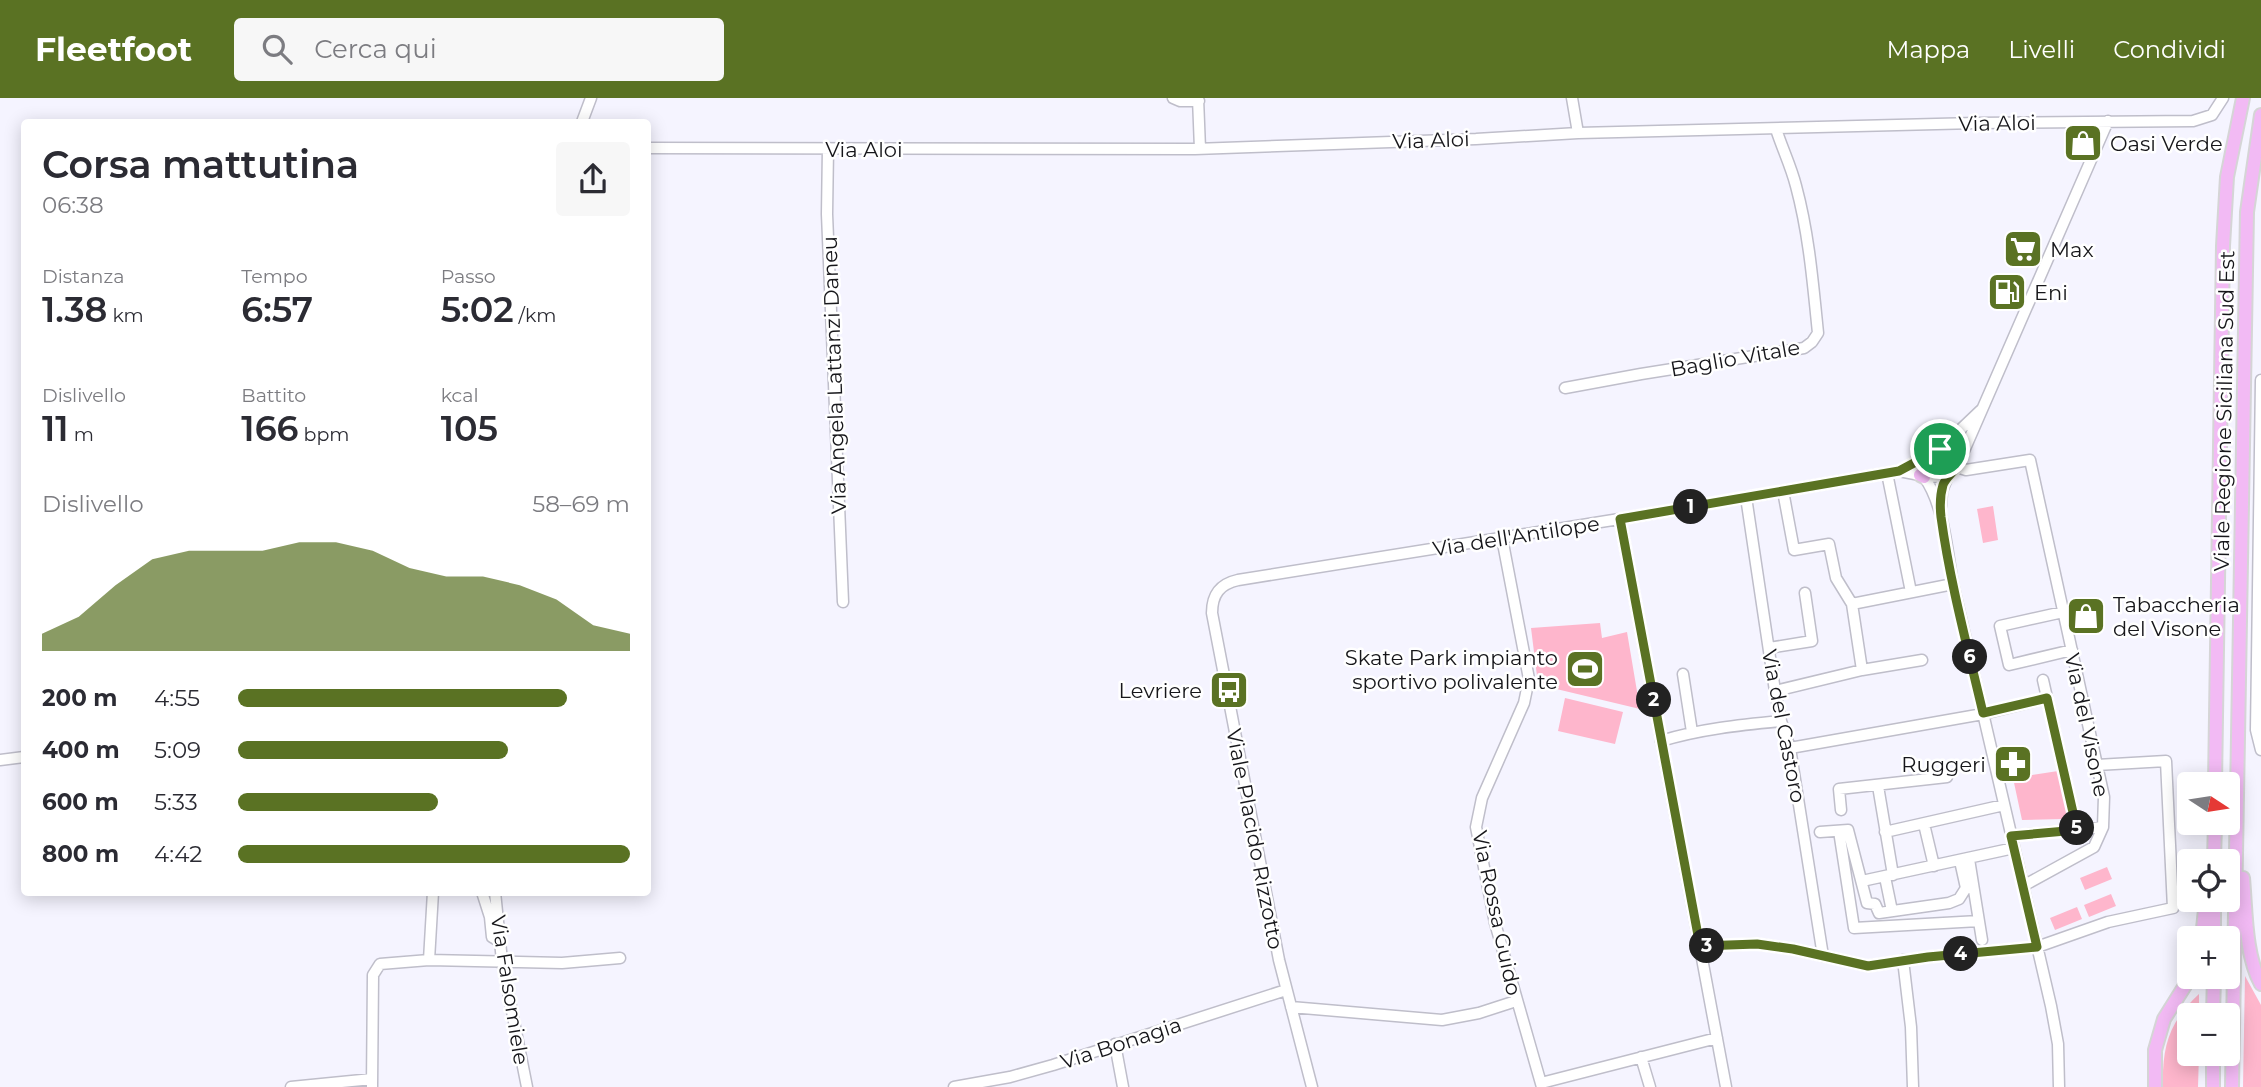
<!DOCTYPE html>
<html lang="it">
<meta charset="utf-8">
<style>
body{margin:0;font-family:Montserrat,sans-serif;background:#f7f7f7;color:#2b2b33;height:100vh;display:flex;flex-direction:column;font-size:26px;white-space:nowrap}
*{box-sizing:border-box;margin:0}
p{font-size:23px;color:#7c7c81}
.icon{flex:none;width:38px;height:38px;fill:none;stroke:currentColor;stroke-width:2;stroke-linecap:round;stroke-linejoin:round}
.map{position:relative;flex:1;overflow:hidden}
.details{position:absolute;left:21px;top:21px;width:630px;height:777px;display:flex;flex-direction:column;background:#fff;border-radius:7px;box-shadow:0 4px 18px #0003}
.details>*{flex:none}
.needle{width:46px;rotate:102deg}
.fabs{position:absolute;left:2177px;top:674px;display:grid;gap:14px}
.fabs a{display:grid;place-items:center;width:63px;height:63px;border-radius:7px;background:#fff;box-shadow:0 4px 18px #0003;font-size:35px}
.pin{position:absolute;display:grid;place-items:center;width:60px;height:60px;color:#fff;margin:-30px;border:4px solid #fff;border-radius:50%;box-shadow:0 2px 7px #0007}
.km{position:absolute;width:35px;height:35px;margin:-18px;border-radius:50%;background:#222;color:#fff;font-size:19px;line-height:35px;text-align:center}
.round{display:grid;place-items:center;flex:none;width:74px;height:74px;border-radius:7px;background:#f7f7f7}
.head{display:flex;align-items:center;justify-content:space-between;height:119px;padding:0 21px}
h1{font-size:38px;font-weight:600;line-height:52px}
.figures{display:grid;grid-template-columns:repeat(3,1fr);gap:10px;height:119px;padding:7px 21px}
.figures div{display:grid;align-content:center}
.figures b{font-size:35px;font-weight:600}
.figures small{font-size:19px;font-weight:400}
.figures p{font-size:19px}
.chart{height:196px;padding:14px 21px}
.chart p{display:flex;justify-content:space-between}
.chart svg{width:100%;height:126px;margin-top:7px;fill:#5a7223;opacity:.7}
ul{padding:0 21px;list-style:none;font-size:23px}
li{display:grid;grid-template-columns:112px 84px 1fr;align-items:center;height:52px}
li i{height:18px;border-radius:9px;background:#5a7223}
header{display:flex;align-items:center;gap:42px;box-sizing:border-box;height:98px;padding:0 35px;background:#5a7223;color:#fff}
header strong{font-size:33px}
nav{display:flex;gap:38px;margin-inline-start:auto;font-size:24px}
.search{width:490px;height:63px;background:#f7f7f7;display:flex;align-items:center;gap:18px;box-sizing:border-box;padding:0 24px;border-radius:7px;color:#7c7c81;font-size:26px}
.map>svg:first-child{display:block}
.green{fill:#feb6cc}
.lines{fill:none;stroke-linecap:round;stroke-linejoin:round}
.minor-casing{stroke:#bfbeca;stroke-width:13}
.major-casing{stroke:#d5d5d6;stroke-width:16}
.minor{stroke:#fff;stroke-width:10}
.major{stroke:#f2baf4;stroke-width:12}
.route-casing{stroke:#fff;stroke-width:14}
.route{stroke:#5a7223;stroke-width:9}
.labels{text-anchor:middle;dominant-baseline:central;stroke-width:5;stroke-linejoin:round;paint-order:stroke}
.street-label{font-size:21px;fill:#16161a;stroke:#fff}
.poi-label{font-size:21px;fill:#16161a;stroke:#fff;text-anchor:start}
</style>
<header>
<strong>Fleetfoot</strong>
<div class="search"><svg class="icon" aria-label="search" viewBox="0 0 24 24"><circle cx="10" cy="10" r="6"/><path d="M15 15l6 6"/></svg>Cerca qui</div>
<nav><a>Mappa</a><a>Livelli</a><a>Condividi</a></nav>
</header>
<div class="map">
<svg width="2261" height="989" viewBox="0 0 2261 989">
<rect width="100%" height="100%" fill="#f5f4ff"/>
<path class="green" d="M1993,408l5,34 -15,3 -6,-34z
M1600,525l2,15 25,-6 13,77 -92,-22v-4l-10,1 -7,-56z
M1565,600l58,14 -8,32 -57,-13z
M2058,673l10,43 -5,5 -41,1 -9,-42z
M2107,769l5,12 -27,11 -5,-12z
M2111,796l5,12 -27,11 -5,-12z
M2077,809l5,12 -27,11 -5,-12z
M2245,878l16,29v82h-18z
M2199,896v21h-10v39h10l-1,33h-35c-1,-41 6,-65 36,-93z"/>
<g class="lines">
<g class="minor-casing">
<path id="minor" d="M1173,0l7,3h19
M1198,0l2,51
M1572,0l6,35
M582,24l9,-24
M648,50l547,1 281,-10 102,-6 398,-10 217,-2 19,-6 11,-17
M828,50l-1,66 16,388
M2261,282l-5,350 5,20
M1565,290l76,-14 163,-26 8,-6 6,-9c-5,-49 -9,-99 -22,-147 -5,-20 -14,-38 -20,-57
M1940,351l41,-39
M1957,369l9,3 64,-10 74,337 -1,30 -9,20 -71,39
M1899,373l21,4c-8,-20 30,-39 39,-14
M1887,375l24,119
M1924,379c20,27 23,74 29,107l98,422 7,38 1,43
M1924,379l24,-1 9,-9 151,-346
M1746,399l29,194 6,30 9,27 33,208
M1941,408l1,-15 6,-15
M1620,421l106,568
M1502,440l27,141 -5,24 -42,95 -6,29 19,96 47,164
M1852,506l101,-20
M2063,514l-63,14 9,39 63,-15
M1769,550l43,-7 -7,-48
M1862,572l60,-10
M1683,576l9,58
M2043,582l34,150
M1775,593l87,-21 -10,-66 -16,-26 -7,-34 -35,6 -11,-59
M1661,643c39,-12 79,-16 120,-20
M1790,650l193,-34 64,-16
M0,662l24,-3
M1878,688l15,89
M1841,712l-2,-21 108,-12
M1924,726l10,42
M1839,733l15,97 125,-7
M1820,734l28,-2 19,73 8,1 4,9 70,-10 10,-4 7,-11 -6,-27
M1885,734l119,-27
M2011,738l92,-9
M1969,761l13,81
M1885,779l7,34
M1862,783l152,-33
M482,794l8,25 2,20 7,4
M495,794l7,69 25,126
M1700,848l57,-2 36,5 75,17 60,-9 109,-10 71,-25 65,-14 -7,-147 -69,4
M429,862l4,-68
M1903,862l8,67 2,60
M1291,909l151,13 37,-7 37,-12
M1115,946l8,43
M1641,959l9,30
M1541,985l176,-45
M291,989l81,-8
M372,989l1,-112 7,-11 49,-4 133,3 58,-5
M954,989l56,-10 43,-12 233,-75
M1312,989l-33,-127 -67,-347c0,-19 8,-29 26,-33l400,-64 249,-43 12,-2 22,-12"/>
</g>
<g class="major-casing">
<path id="major" d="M1920,377l4,2
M2215,686l8,-538 4,-69 16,-79
M2214,763l1,-39
M2243,780c3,32 2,77 18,106
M2202,840l4,-38
M2214,840v-38
M2213,917l1,-39
M2155,989v-37l9,-31 27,-43
M2213,989v-33
M2232,989l15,-875 14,-97"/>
</g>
<use href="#minor" class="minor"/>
<use href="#major" class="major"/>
</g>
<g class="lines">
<g class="route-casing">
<path id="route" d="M1940,351l11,1c18,16 -3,21 -8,35 -3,10 -3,23 -2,32 9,66 27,132 42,196l64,-15 30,132 -66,6 26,111 -109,10 -60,9 -75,-17 -36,-5 -57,2 -80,-427 279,-48z"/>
</g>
<use href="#route" class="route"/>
</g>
<defs>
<g id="shop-square" transform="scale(2.0125)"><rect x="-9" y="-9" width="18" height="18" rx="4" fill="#5a7223" stroke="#fff"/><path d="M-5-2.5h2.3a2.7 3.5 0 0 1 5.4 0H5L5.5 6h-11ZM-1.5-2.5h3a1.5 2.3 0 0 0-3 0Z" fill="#fff"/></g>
<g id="supermarket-square" transform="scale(2.0125)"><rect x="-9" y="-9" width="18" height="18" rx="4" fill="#5a7223" stroke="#fff"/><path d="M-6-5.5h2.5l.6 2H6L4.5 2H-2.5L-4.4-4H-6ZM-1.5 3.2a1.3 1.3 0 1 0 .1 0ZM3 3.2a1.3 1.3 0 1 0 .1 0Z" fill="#fff"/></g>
<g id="fuel-square" transform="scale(2.0125)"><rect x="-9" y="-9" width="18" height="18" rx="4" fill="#5a7223" stroke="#fff"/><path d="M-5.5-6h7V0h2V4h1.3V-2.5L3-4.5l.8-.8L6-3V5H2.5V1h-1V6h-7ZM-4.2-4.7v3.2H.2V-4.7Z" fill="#fff"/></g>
<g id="stadium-square" transform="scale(2.0125)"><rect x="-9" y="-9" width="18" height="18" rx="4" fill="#5a7223" stroke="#fff"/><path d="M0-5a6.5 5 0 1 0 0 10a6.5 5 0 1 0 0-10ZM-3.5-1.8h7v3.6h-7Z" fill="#fff"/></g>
<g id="bus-square" transform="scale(2.0125)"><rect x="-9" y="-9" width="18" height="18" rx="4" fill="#5a7223" stroke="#fff"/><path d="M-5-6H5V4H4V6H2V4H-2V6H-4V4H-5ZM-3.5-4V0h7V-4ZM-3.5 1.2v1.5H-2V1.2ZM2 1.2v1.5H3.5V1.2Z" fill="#fff"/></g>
<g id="pharmacy-square" transform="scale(2.0125)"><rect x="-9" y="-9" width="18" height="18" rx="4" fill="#5a7223" stroke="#fff"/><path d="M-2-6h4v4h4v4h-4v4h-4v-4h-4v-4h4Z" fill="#fff"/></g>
</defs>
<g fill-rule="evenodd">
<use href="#shop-square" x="2083" y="45"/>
<use href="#supermarket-square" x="2023" y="151"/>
<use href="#fuel-square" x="2007" y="194"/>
<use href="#shop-square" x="2086" y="518"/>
<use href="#stadium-square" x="1585" y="571"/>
<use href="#bus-square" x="1229" y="592"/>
<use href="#pharmacy-square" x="2013" y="666"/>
</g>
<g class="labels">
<g class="street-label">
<text transform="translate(1997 25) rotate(-1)">Via Aloi</text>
<text transform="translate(1431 42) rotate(-2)">Via Aloi</text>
<text x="864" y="51">Via Aloi</text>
<text transform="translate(1735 260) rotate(-10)">Baglio Vitale</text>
<text transform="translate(834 277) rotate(-92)">Via Angela Lattanzi Daneu</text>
<text transform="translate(2224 313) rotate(-89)">Viale Regione Siciliana Sud Est</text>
<text transform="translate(1516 438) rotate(-9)">Via dell'Antilope</text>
<text transform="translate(2087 627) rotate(78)">Via del Visone</text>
<text transform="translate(1784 628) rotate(79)">Via del Castoro</text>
<text transform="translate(1255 741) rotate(79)">Viale Placido Rizzotto</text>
<text transform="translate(1497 815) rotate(78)">Via Rossa Guido</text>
<text transform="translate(510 892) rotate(81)">Via Falsomiele</text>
<text transform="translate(1121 945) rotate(-18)">Via Bonagia</text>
</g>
<g class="poi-label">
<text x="2110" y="45">Oasi Verde</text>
<text x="2050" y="151">Max</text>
<text x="2034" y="194">Eni</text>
<text x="2113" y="506">Tabaccheria<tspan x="2113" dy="24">del Visone</tspan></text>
<text x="1558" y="559" text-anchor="end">Skate Park impianto<tspan x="1558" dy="24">sportivo polivalente</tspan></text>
<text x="1202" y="592" text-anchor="end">Levriere</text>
<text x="1986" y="666" text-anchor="end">Ruggeri</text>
</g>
</g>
</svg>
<div class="fabs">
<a><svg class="needle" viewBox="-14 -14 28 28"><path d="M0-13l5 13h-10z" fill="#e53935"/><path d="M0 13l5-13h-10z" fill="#7c7c81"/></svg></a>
<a><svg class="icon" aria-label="locate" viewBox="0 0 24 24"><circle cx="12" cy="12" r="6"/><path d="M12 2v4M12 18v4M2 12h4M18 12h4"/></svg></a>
<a>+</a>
<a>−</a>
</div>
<div class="pin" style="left:1940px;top:351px;background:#1e9e55"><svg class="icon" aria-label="arrive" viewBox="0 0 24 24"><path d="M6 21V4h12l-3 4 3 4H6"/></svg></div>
<b class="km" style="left:1691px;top:409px">1</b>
<b class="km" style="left:1654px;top:602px">2</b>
<b class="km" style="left:1707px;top:848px">3</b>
<b class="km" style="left:1961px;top:856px">4</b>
<b class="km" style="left:2077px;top:730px">5</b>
<b class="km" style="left:1970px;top:559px">6</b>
<section class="details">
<div class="head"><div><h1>Corsa mattutina</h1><p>06:38</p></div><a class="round"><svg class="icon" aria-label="share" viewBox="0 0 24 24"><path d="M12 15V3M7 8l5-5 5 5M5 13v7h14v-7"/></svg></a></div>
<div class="figures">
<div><p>Distanza</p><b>1.38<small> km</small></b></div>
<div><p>Tempo</p><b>6:57</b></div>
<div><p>Passo</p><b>5:02<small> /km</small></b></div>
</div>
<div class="figures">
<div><p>Dislivello</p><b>11<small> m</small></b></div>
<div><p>Battito</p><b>166<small> bpm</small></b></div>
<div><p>kcal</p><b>105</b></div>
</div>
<div class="chart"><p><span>Dislivello</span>58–69 m</p>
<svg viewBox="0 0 160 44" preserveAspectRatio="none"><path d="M0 44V38L10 32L20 21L30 12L40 9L50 9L60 9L70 6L80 6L90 9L100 15L110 18L120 18L130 21L140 26L150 35L160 38V44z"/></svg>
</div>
<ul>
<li><b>200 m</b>4:55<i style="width:84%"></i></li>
<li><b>400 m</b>5:09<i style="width:69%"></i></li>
<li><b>600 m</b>5:33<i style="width:51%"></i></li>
<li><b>800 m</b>4:42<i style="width:100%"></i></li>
</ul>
</section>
</div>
